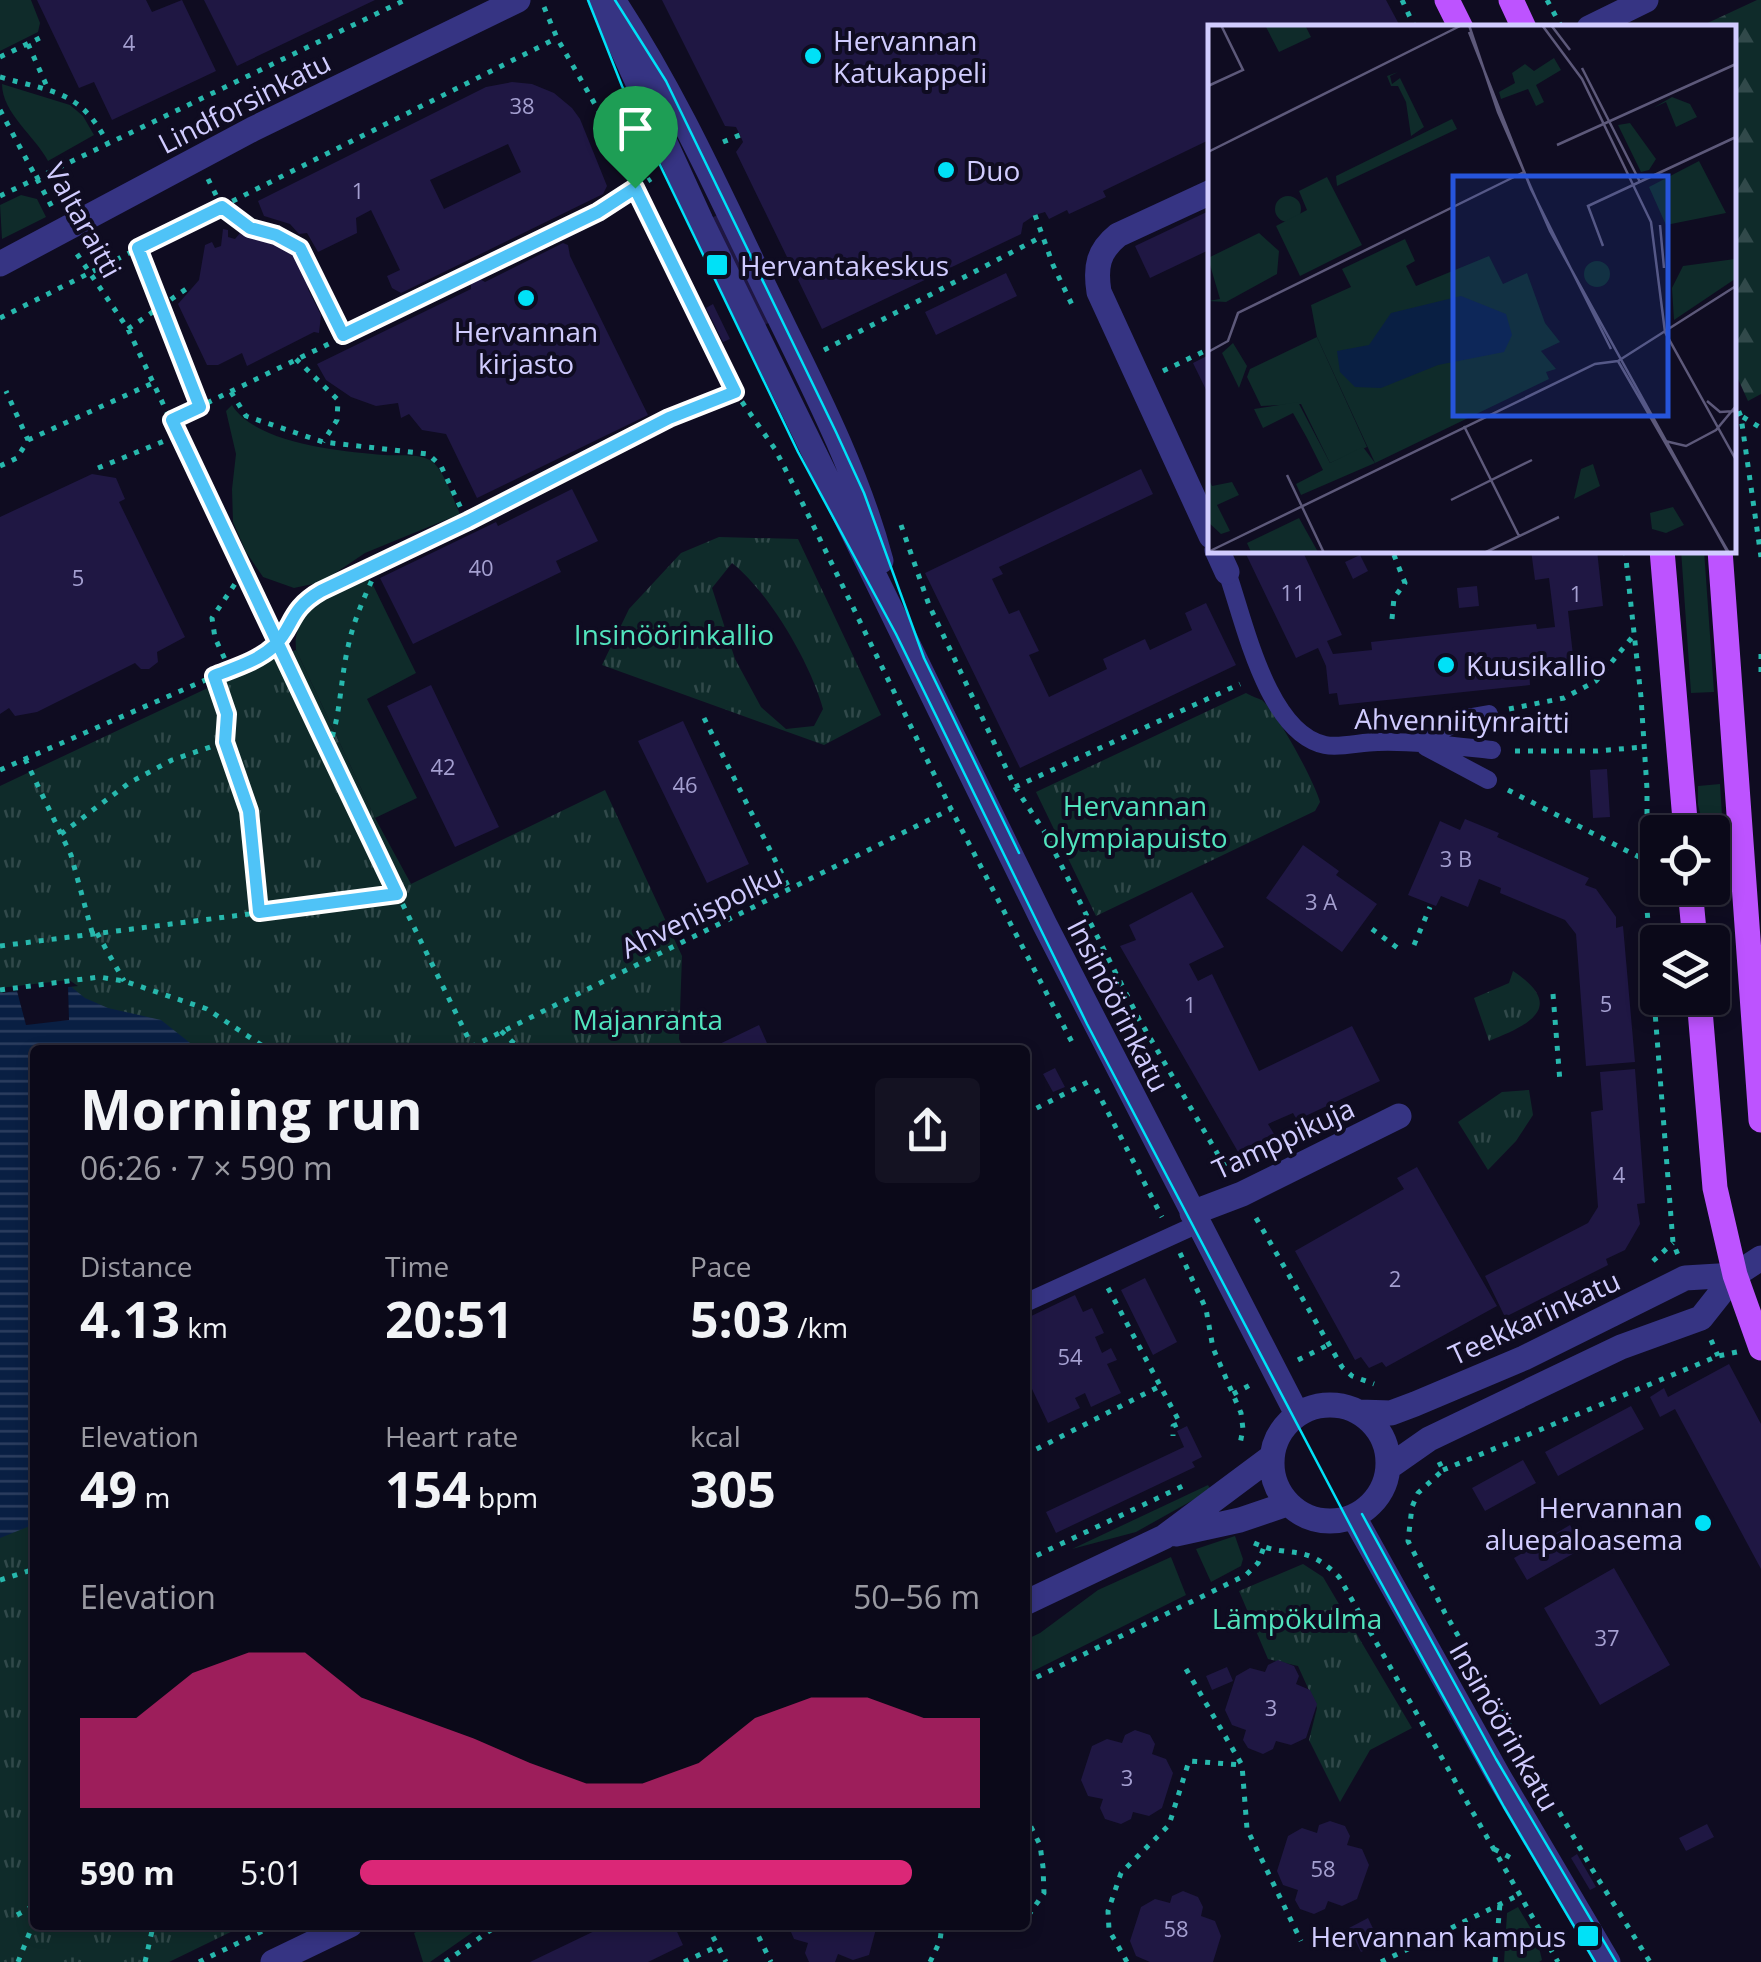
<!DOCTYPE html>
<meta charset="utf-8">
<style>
body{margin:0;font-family:"Open Sans",sans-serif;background:#141222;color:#f1f3f6;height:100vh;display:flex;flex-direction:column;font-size:38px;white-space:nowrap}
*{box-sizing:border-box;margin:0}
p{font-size:32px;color:#9a9aa2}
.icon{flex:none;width:55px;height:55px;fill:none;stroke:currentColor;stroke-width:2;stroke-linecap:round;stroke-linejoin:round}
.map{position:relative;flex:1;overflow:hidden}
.side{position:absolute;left:30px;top:1045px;width:1000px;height:885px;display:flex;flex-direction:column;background:#0b0919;border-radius:10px;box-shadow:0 5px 15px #0003,0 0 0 2px #2b2a38}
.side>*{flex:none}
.fabs{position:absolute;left:1640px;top:815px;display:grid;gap:20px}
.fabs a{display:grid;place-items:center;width:90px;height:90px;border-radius:10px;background:#0b0919;box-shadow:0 5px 15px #0003,0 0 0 2px #2b2a38;font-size:50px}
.pin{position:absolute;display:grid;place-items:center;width:85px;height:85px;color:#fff;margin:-102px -42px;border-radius:50% 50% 50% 0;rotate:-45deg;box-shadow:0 0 10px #0007}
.pin .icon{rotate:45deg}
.round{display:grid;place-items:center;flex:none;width:105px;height:105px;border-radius:10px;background:#141222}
.headline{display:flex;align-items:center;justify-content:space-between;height:170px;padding:0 50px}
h1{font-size:55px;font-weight:700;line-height:75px}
.metrics{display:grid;grid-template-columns:repeat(3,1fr);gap:15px;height:170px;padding:10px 50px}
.metrics div{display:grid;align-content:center}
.metrics b{font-size:50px;font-weight:700}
.metrics small{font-size:28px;font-weight:400}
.metrics p{font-size:28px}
.chart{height:280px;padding:20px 50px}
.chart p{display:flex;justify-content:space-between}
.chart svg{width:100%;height:180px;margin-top:10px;fill:#db2777;opacity:.7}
ul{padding:0 50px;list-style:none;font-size:32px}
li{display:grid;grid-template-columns:160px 120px 1fr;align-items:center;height:75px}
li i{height:25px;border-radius:12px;background:#db2777}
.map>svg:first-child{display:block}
.grass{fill:#0f2b2a}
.forest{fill:url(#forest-firs)}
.park{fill:url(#park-tufts);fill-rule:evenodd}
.water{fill:url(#water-rules)}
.pier{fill:#0f0c21}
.building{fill:#1f1743;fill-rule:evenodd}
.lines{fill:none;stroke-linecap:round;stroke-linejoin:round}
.path{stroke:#27b8ad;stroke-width:5;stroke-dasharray:5 8;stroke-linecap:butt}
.service{stroke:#363483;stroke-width:18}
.minor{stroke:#363483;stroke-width:25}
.tertiary{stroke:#363483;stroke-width:25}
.primary{stroke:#bd53ff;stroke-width:25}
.tram{stroke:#00e1f7;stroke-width:2.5}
.route-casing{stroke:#fff;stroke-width:20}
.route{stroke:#4fc3f7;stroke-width:12}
.poi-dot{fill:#00e1f7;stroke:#0f0c21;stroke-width:4}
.labels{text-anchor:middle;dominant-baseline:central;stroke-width:8;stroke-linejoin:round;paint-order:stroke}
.number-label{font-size:22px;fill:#a49fd0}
.poi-label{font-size:28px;fill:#d1ccff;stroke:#0f0c21;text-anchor:start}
.street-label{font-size:28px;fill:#d1ccff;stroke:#0f0c21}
.park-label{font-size:28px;fill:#52e5be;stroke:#0f0c21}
.inset-road{fill:none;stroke:#5d597a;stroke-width:2.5}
.view{fill:#2654da;fill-opacity:0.15;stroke:#2654da;stroke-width:5}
.inset-edge{fill:none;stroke:#d1ccff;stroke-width:5}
</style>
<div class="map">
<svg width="1761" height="1962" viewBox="0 0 1761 1962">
<defs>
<pattern id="forest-firs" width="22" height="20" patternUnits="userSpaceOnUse" patternTransform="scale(2.5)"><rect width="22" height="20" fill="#0f2b2a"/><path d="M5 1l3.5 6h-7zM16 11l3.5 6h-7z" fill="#31494a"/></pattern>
<pattern id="park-tufts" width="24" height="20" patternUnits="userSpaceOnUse" patternTransform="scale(2.5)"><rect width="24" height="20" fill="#0f2b2a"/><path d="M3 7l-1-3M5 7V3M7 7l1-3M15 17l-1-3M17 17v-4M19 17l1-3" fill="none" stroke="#31494a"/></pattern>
<pattern id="water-rules" width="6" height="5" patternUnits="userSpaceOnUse" patternTransform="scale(2.5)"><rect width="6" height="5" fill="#091f43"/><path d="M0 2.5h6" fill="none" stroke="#2c3e5f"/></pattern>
</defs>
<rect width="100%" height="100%" fill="#0f0c21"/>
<path class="grass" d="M0,0h31l9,23 -2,9 -38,19z
M2,84l68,21 13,11 11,19 -46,26c-13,-25 -46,-48 -46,-77z
M21,195l16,4 9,18 -44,22 -2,-34z
M232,405c24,39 110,46 152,50 14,1 33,-2 46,5 14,9 23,39 30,54l-95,39 -43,29 -28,6 -31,-11 -17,-25 -13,-30 -1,-33 4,-35 -10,-43z
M1681,550h23l10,142 -23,1z
M370,579l46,94 -49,26 50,99 -42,20 -79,-168c-4,-44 41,-56 74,-71z
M1720,784l7,109h-7l-7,-31 -1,-30h-7l-7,-27v-19z
M1208,1485l3,5 -75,42 -64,17z
M1235,1536l8,23 -2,7 -30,16 -15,-33z
M1171,1557l15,38 -161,80v-35l15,-7 58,-43z
M1518,1907l19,32 5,21 -3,2h-35l3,-49z
M430,1925h53l-53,37h-7l-9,-29z"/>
<path class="forest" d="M1757,0h4v394l-13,7 -14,-31v-342l-35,-1z"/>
<path class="park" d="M719,537l79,2 83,176 -57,30 -222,-80 27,-56 52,-56zM732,563c37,29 79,101 91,146l-9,17 -28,3 -25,-22 -26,-48 -23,-71z
M296,650l79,168 36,66 194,-94 77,166 -3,83 5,11h-649v875h210l-76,37h-169v-1176l248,-117z
M1246,693c1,1 15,7 16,7 16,14 52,81 58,102l-5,9 -219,105 -60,-124z
M1513,971c54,36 16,54 -24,70l-15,-43 35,-15z
M1529,1090l4,25 -17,26 -28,29 -30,-48 44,-30z
M1303,1564l20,13 89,151 -42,22 -30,52 -31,-62 8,-32 -19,-42 -30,-7 -29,-68z"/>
<path class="water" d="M69,985l16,13 23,10 53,12 38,30h-164v474l-35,14v-545z"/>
<path class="pier" d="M69,980l9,6 -10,1 1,33 -43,5 -9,-34 -17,2v-5z"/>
<path class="building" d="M37,0h109l6,12 30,-12 34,71 -104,49 -18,-38 -15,6z
M204,0h171l-138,66z
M662,0h724l15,28h-190v111l-108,52 3,6 -37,17 -2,-4 -18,9 -4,-7 -10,3 -12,8 -2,11 -199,95 -86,-177 7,-10 -3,-7 -4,-8 -11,-1z
M512,82l20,2 22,9 18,15 8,11 27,67 -4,8 -202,99 -9,-5 -5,-12 13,-6 -29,-60 -15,8 1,15 -39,19 -11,-19 -8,1 -9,-10 -26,-8 -6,-15 228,-114zM508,144l13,28 -77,37 -14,-29z
M1211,210v39l-61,29 -15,-32z
M720,214l52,107 -11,6 -52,-108z
M223,229l5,1v7l7,2 5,-6 32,5 33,21 3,30 13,26 -2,18 -5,-1 -67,34 -5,-13 -24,12h-11l-29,-61 21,-24 6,-35 7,-3 3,6 6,-2z
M563,243l5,2 2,11 78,159 -171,83 -31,-64 -24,-4 -13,-16 -8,4 -3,-15 -22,3 -25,-9 -25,-17 -9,-16 154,-75v-8l7,-3 7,4z
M1006,273l11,23 -81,39 -11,-23z
M713,304l17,35 -7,3 -17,-34z
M1211,354v46l-18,-37z
M1141,469l12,25 -154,73 4,7 -11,5 17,35 10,-4 20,41 -10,4 20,42 58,-28 -4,-10 42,-20 5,11 42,-20 -7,-17 21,-10 30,62 -216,103 -95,-195z
M92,474l24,4 9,21 -6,3 66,135 -28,15 1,10 -9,7h-8l-6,-6 -98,49 -22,4 -6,-8 -9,6v-197z
M572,489l26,52 -42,20 5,11 -148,72 -33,-66 116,-56 2,4z
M1244,550h58l40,85 -15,6 6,13 39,-4 -1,-8 165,-18 1,5 18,-2 -6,-49 -14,2 -4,-30h66l6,56 -35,5 6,53 -45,5 1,16 -191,20 -2,-12 -8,1 -3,-28 -8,-18 -22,10z
M1360,555l8,16 -15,8 -8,-17z
M1477,586l2,20 -20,2 -2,-20z
M431,685l68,142 -44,20 -68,-141z
M683,721l66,143 -42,19 -69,-142z
M1607,769l3,48 -17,1 -3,-48z
M1465,819l34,14 -2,4 92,41 -4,7 11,4 20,28v11l7,-2 12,136 -49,4 -10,-132 -11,-14 -65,-27 1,-5 -22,-9 -11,28 -27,-11 -5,10 -28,-11 32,-74 20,9z
M1303,845l36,26 -3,4 41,29 -35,48 -76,-54z
M1192,892l32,55 -35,17 9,17 14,-7 47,97 93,-45 28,55 -83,39 -4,-7 -25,11 9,15 -36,18 -121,-211 16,-6 -7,-15z
M759,1025l11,25h-63z
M1055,1068l10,19 -12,5 -10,-18z
M1635,1069l10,134 -8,1 3,20 -15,26 -19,9 2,6 -103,52 -20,-41 103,-53 10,-16 -7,-95 12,-2 -3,-38z
M1417,1167l80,139 -111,61 -4,-5 -13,6 -8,-11 -6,3 -60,-109 109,-62 -7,-11z
M1145,1278l32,64 -24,13 -32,-65z
M1075,1295l8,17 9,-4 12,25 -9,4 7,16 9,-5 6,12 -10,4 14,29 -30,14 -6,-14 -10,5 5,10 -32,15 -23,-49v-55z
M1729,1364l32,60v145l-86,-160 -15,8 -10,-20 14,-9 4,9z
M1631,1406l13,23 -86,47 -13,-24z
M1187,1426l15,31 -10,5 3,5 -139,66 -10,-21 138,-65 -7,-16z
M1523,1460l13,23 -51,28 -13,-23z
M1570,1525l13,23 -56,32 -13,-22z
M1614,1568l56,97 -70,40 -56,-97z
M1278,1660l16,6 5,10 -3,8 14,6 7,14 -11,34 -15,7 -15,-4 -3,8 -10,5 -15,-6 -5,-8 3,-10 -14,-5 -7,-15 11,-34 14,-8 15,4 3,-7z
M1227,1667l6,14 -21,9 -6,-14z
M1135,1730l15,5 5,9 -3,10 14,5 7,14 -11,35 -13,8 -16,-4 -2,7 -10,5 -16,-5 -5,-11 3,-9 -15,-3 -7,-16 11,-34 15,-7 15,4 3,-8z
M1330,1821l15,5 5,10 -3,9 15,4 7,16 -12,34 -15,7 -14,-5 -3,8 -11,5 -14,-5 -5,-9 3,-10 -15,-5 -6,-14 11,-35 14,-8 15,5 2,-8z
M1707,1824l7,13 -28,14 -7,-13z
M1577,1854l19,33 -6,3 -19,-32z
M1183,1891l15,6 5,10 -2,9 14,5 6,15 -8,26h-63l-14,-6 -6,-15 11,-34 14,-8 15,4 2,-7z
M1368,1918l12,25 -19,9 -12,-24z
M607,1925h67l9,20 -35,17h-118z
M788,1925h89l-8,30 -16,5 -15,-6 -3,8h-26l-4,-9 3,-10 -14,-4z"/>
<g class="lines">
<path class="path" d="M1402,0l13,28
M1547,0l15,28
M544,7l13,31 47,82 131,272 40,57 22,43 154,317 124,239
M28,44l21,47
M0,57l46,-22
M0,77c52,15 80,13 107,65
M0,110l53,99
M723,142l17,-7
M208,179l14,28 29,20 25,8 24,14 43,86
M0,196l405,-196
M1035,215l18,50 21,44
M138,249l63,158
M77,254l51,75 148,316 198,405
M0,318l557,-280
M128,329l61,-42
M824,350l219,-114
M296,359l42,41 -1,20 -14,22
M1163,371l48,-23
M231,392l15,24 77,26 105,12 13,12 26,55
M1734,399l7,18 20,140
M1743,417l18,11
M172,420l426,-207 53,-34
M28,440l127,-58
M0,466l17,-8 11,-18 -22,-49
M98,468l81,-33
M901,525l28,80 86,182 29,44 95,188 88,151
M1625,550l16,147 6,92v120l26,334 5,12
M1392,619l2,-21 11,-15 -13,-33
M1761,654v19
M230,670l-15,-32 -3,-20 29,-43
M215,677l12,37 -2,28 24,69 10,101
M1509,709l55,-11 32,-17 38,-46
M704,718l86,172
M328,749c13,-33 12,-68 20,-102 6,-29 19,-56 31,-82
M1515,751h82l46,-4
M25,759l46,96 21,77
M0,770l258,-113c27,-18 34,-49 63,-66l146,-70 202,-103 66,-26
M1015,787l225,-103
M1508,790l137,70
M61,834l68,-51 43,-23 53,-18
M1372,929l27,20
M97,933l27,48
M1414,945l16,-38
M0,946l397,-51
M0,990l99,-13 25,4 83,28 62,41
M1553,994l7,88
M501,1031l20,19
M471,1047l480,-238
M1096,1089l66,128
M1025,1114l67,-34
M1256,1218l86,149 10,9 22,8
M1180,1253l26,56 7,39 28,65 2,16 -3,15
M1653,1261l20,-18
M1108,1288l72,135 -7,3v10
M1711,1340l7,16
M1298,1360l30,-15
M1233,1394l19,-10
M1025,1455l137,-70
M1439,1462l4,8 -25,23 -6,14 -4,34 37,72 147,256 58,93
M1443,1470l275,-114 19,-4
M1254,1543c36,16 51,-1 85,34l219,385
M1025,1561l160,-76
M0,1580l35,-11
M1186,1669l56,96 5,64 54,112
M1025,1683l221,-108 12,-12 6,-16
M1025,1815l15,30 3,22 1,26 -14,20 -5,1
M1494,1849l21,11
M17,1915l18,-10
M707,1925l19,37
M753,1925l18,37
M18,1962l17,-43
M145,1962l7,-31 5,-6
M199,1962l76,-37
M445,1962l53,-37
M684,1962l34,-16
M930,1962l10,-21 2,-16
M1127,1962l-18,-32 -1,-19 13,-38 48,-48 20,-64 53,4
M1381,1962l140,-68
M1495,1962l5,-59"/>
<path class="service" d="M1227,572c17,48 40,161 98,173 16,3 36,-3 53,-3 38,-1 76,4 114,8
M1420,741l46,-23 23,-4
M1426,747l62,33
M1025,1303l173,-79"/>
<path class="minor" d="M600,0l101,221 344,704 252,489
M613,0c59,89 103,186 149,282 44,91 93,181 119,279
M1589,28l57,-28
M1211,192l-93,43c-20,16 -23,32 -19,57l112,244
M0,264l253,-135 265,-129
M1217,550l10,22
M1192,1213l50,-19 157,-78"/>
<path class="tertiary" d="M1272 1463a58 58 0 1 1 116 0a58 58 0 1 1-116 0Z
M1359,1412l32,1 24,-9 109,-46 161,-80 50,-3
M1389,1467l40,-28 192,-92 80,-29 34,-43 26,-17
M1354,1517l145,260 109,185
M1176,1534l64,-14 47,-16
M1025,1603l139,-66 106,-79
M273,1962l77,-37"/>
<path class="primary" d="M1447,0l14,28
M1511,0l13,28
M1662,550l24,282
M1720,550l41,570
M1690,888l5,54
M1699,998l16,190 20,87 26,73"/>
<path class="tram" d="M588,0l34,86 176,366 98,182 191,390 282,537 135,246 91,155
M615,0l51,81 170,351 28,61 60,165 95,195
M1362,1514l134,245 120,203"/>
</g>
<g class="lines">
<g class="route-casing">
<path id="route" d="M635,188l-37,24 -255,123 -43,-87 -24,-13 -26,-7 -28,-21 -84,41 62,159 -28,13c74,159 150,316 225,474l-138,18 -10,-101 -24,-69 2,-28 -13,-38c20,-8 44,-15 60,-30 20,-19 14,-36 47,-55l147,-70 201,-103 66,-26 -100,-204"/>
</g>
<use href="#route" class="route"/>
</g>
<g class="poi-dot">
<circle cx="813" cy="56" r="10"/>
<circle cx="946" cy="170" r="10"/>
<rect x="705" y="253" width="24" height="24" rx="5"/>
<circle cx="526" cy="298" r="10"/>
<circle cx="1446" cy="665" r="10"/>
<circle cx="1703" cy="1523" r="10"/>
<rect x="1576" y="1924" width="24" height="24" rx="5"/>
</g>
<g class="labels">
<g class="number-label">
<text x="129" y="42">4</text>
<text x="522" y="105">38</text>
<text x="358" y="190">1</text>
<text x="481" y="567">40</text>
<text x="78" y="577">5</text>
<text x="1293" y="592">11</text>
<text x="1576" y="593">1</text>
<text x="443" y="766">42</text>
<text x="685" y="784">46</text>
<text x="1456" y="858">3 B</text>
<text x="1321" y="901">3 A</text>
<text x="1606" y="1003">5</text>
<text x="1190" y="1004">1</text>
<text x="1619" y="1174">4</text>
<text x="1395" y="1278">2</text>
<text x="1070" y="1356">54</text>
<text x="1607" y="1637">37</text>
<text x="1271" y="1707">3</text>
<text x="1127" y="1777">3</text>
<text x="1323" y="1868">58</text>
<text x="1176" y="1928">58</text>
</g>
<g class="poi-label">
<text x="833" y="40">Hervannan<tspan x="833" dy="32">Katukappeli</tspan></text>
<text x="966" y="170">Duo</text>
<text x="740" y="265">Hervantakeskus</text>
<text x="526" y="331" text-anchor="middle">Hervannan<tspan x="526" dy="32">kirjasto</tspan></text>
<text x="1466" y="665">Kuusikallio</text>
<text x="1683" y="1507" text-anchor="end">Hervannan<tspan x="1683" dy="32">aluepaloasema</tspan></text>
<text x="1566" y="1936" text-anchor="end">Hervannan kampus</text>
</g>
<g class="street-label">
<text transform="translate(244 102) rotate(-27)">Lindforsinkatu</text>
<text transform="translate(84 220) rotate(61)">Valtaraitti</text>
<text transform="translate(1462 720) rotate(1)">Ahvenniitynraitti</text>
<text transform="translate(701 911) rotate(-26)">Ahvenispolku</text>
<text transform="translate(1119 1005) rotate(63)">Insinöörinkatu</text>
<text transform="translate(1283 1138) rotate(-25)">Tamppikuja</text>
<text transform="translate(1534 1317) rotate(-25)">Teekkarinkatu</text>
<text transform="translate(1505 1726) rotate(60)">Insinöörinkatu</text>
</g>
<g class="park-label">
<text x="674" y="634">Insinöörinkallio</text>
<text x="1135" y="805">Hervannan<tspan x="1135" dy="32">olympiapuisto</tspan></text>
<text x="648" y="1019">Majanranta</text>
<text x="1297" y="1618">Lämpökulma</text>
</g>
</g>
<g transform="translate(1208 25)">
<rect width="528" height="528" fill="#0f0c21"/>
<path d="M190,47l-8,4 2,8 8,-6 24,49 -13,9 -5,-34 -8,-16h-7l-4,-10zM464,72l18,7 7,13 -21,10 -10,-25 -13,6zM67 184a13 13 0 1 1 26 0a13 13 0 1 1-26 0ZM51,208l20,18 -2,23 -51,28 -18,-1 12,-2 -12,-41zM109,312l50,110 -37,16 -29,-59 -40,2 -14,-29 3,-8z" fill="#0f2b2a"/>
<path d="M422,98l26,36 -7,11 -8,2 -23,-47zM491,136l27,52 -60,12 -17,-38zM119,152l35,68 -62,31 -24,-50 31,-16 -8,-19zM25,318l14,23 -8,22 -17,-35zM90,377l32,61 33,-16 12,16 -74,32 -5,-11 27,-14 -16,-32 -14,-25 -30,15 -9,-19zM0,453l4,8 20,-4 7,13 -22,10 13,26 -9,3 -13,-12zM465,482l11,18 -18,8 -14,-4 -2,-16z" fill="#0f2b2a"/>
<path d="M57,0h40l6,12 -32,15zM346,33l7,12 -25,15 8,17 -8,4 -8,-17 -27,10 -2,-7 16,-9 -3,-10 13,-9 9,7zM244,94l5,10 -120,57 -1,-10zM197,214l10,22 -9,5 10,20 73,-30 14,28 24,-11 18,50 15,19 -19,9 15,18 -10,3 3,7 -174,84 -58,-126 -6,-32 40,-18 -9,-18zM527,234v20l-61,41 -2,-32 11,-22zM376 249a13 13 0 1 1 26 0a13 13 0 1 1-26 0ZM385,439l7,22 -26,13 7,-30zM91,493l19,34h-67l-4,-9z" fill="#0f2b2a"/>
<path d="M253,271l45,18 6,21 -8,17 -66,13 -57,23 -26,-1 -15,-15 -3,-21 32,-6 22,-32z" fill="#091f43"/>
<path class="inset-road" d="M261,0l29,87 52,119 178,322M334,0l40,54 69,143 14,110 71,128M343,0l19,25M261,7l62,157 80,160M374,43l58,114M0,61l35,-16 -22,-45M349,120l179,-81M0,127l254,-127M452,200l4,43M395,221l-15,-40 148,-69M0,327l20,-11 10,-28 286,-141M410,336l111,192M410,336l118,-75M499,376l13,11 16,-1M256,401l55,110M457,416l21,5 30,-16 20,-24M79,450l37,78M243,475l81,-40M0,527l387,-188 23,-3M276,528l75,-36"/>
<path class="view" d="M245,151h215v240h-215z"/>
<rect width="528" height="528" class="inset-edge"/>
</g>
</svg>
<div class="fabs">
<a><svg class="icon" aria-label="locate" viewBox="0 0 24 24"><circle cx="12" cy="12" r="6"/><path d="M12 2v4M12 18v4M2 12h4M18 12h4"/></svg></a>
<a><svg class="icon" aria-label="layers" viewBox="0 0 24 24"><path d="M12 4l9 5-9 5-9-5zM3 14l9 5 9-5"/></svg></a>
</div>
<div class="pin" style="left:635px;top:188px;background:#1e9e55"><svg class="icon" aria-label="arrive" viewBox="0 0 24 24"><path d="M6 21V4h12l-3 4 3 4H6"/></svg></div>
<section class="side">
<div class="headline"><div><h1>Morning run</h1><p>06:26 · 7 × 590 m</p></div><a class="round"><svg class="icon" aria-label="share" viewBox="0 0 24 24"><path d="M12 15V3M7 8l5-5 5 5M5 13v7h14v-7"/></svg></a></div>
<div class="metrics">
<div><p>Distance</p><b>4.13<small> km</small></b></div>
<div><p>Time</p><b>20:51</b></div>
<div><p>Pace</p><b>5:03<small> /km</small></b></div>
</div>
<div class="metrics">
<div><p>Elevation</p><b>49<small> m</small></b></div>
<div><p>Heart rate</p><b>154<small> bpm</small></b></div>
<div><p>kcal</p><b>305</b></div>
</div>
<div class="chart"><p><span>Elevation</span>50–56 m</p>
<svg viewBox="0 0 160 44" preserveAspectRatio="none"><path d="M0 44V22L10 22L20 11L30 6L40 6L50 17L60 22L70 27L80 33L90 38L100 38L110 33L120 22L130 17L140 17L150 22L160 22V44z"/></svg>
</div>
<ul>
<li><b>590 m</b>5:01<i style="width:89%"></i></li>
</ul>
</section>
</div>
